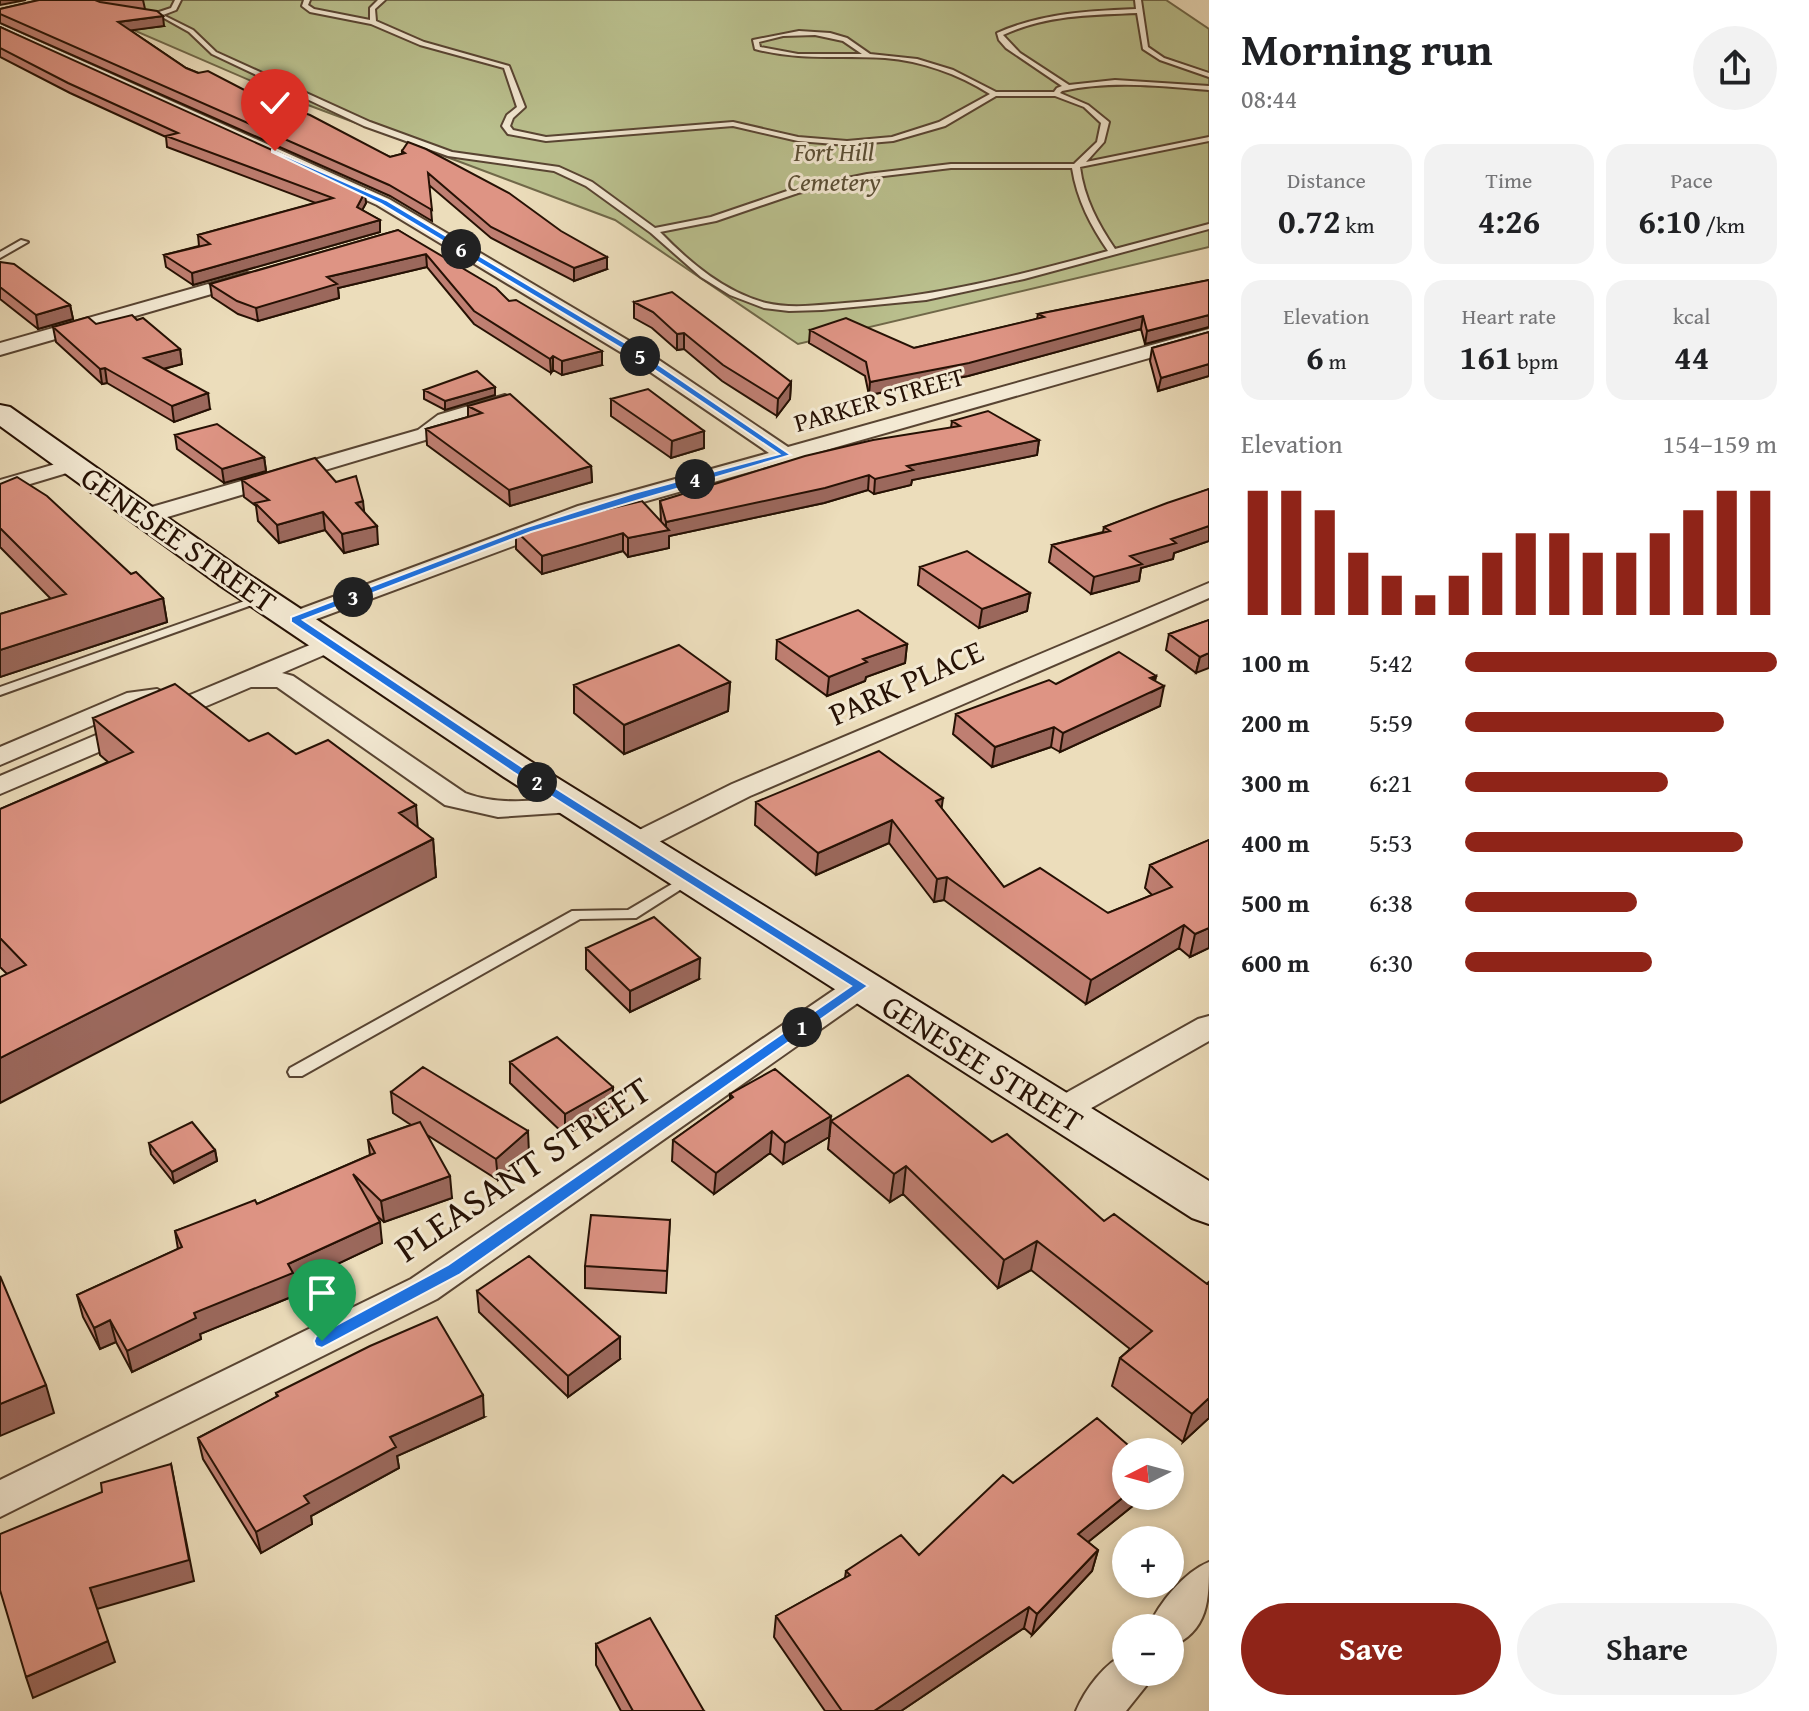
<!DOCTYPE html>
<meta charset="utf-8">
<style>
body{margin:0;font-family:"Gentium Book Plus",serif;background:#f2f2f2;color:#202124;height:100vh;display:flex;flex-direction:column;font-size:30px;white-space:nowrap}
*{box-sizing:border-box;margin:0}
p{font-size:26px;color:#757577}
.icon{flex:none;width:44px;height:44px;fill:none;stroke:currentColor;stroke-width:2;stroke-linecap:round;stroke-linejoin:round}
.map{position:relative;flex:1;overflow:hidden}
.drawer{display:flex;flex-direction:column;background:#fff;width:600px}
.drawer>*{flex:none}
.needle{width:52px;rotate:264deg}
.controls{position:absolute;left:1112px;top:1438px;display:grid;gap:16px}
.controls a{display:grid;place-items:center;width:72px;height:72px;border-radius:50%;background:#fff;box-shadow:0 4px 12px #0003;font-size:40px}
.pin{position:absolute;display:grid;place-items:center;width:68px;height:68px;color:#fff;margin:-82px -34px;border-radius:50% 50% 50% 0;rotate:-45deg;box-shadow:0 0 8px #0007}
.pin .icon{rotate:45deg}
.km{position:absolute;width:40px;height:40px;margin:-20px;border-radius:50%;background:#222;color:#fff;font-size:22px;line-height:40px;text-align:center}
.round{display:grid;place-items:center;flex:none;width:84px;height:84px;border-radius:42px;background:#f2f2f2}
.headline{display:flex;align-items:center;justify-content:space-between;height:136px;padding:0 32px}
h1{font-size:44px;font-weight:800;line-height:60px}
.metrics{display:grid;grid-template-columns:repeat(3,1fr);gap:12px;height:136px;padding:8px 32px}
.metrics div{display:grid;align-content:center;border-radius:20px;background:#f2f2f2;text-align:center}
.metrics b{font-size:34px;font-weight:800}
.metrics small{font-size:22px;font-weight:400}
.metrics p{font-size:22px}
.chart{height:224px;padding:16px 32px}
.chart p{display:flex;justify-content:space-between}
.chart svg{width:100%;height:144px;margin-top:8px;stroke:#8f2418;stroke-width:6}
.action{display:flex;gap:16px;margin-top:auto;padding:16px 32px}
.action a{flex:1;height:92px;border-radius:48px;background:#8f2418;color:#fff;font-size:32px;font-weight:800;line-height:92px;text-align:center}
.action a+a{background:#f2f2f2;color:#202124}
ul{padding:0 32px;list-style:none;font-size:26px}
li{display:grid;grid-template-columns:128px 96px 1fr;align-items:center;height:60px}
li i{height:20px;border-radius:10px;background:#8f2418}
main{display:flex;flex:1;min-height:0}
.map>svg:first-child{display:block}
.green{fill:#bac08e;stroke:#706849;stroke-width:2}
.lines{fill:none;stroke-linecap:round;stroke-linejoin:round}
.lane-casing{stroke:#584432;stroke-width:4}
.street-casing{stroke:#584432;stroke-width:4}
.secondary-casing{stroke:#261104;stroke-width:4}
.lane{fill:#f3e9d3;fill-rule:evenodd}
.street{fill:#f3e9d3;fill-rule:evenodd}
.secondary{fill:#f3e9d3;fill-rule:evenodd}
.wall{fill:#bf7f72;stroke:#261104;stroke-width:2}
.shaded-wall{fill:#9b685c;stroke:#261104;stroke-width:2}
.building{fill:#de9484;stroke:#261104;stroke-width:2}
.route{fill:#1a73e8;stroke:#fff;stroke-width:2}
.labels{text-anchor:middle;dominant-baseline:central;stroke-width:6;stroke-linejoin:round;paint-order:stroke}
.far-park-label{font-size:26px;font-style:italic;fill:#5a4e34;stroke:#f3e9d3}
.far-street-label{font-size:26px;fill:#261104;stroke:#f3e9d3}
.street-label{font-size:32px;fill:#261104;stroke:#f3e9d3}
.near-street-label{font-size:38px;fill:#261104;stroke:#f3e9d3}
</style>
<main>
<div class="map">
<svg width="1209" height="1711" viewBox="0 0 1209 1711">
<rect width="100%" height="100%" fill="#ecddbb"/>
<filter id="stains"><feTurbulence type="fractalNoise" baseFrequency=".0025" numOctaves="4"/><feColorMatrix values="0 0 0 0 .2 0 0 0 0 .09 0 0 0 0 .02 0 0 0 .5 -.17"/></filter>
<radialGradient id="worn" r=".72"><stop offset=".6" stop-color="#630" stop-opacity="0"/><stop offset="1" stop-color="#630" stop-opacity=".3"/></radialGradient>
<path class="green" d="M89,0h1077l43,29v218l-411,97 -183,-124 -315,-118 -227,-98z"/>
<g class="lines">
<g class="lane-casing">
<path id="lane" d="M175,0h6l-5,10 -13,5 30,15 23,22 154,70 82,30 107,15 33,15 63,46 56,-11 82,-28 74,-15 84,-10h123l23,-22 4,-19 -17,-16 -29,-11h-59l-51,30 -52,15 -46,4 -49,-4 -65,-15 -187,15 -38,-7 -6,-8 5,-11 10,-8 -13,-39 -84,-23 -49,-21 -61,-12 -8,-6 2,-6h6l-2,5 6,4 56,11v-12l8,-8h7l-10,9 1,12 48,21 85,24 16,41 -12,11 -3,8 3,4 33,7 187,-15 65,15 49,4 45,-4 47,-15 51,-28c-32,-20 -68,-33 -105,-36 -46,-3 -85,3 -130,-9l-2,-9 46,-9 31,2 17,5 23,16 47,5 36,11 43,22h58l3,-4 5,-2 -56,-38 -7,-8 -2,-7c45,-20 91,-22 139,-24l-1,-9h6l7,47 16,11 45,15v4l-49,-17 -17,-11 -6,-36c-47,2 -91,2 -134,22l17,18 49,32 46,-5 94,6v4c-49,-4 -98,-10 -147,1l-2,2 28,12 21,17 -5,20 -18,20 123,-25v4l-129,26c4,31 18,57 35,82l94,-25v5l-185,50 -98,21 -104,10 -33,1 -25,-3 -34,-13 -29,-18 -50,-44 -65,-47 -32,-15 -106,-15 -84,-30 -152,-72 -23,-22 -25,-14 -21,-5 3,-2 10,2 15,-5zM815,35l28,6 19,13h-64l-38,-7 -1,-5 24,-6zM951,168h121c5,32 19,58 36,83 -87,24 -173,46 -263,52 -26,2 -54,6 -79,0 -42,-11 -77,-41 -106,-71l56,-11 82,-28 69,-15z
M21,240l7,2 -28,16v-6z
M262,595l6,3 -2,2 -266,95v-8z
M689,874l7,4 -2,3 -58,37 -56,1 -278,157h-12l-2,-4 2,-4 282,-157 56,-1z"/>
</g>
<g class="street-casing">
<path id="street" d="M0,24l389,175 252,149 147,99 421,-118v12l-615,175 -291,108h-16l-4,-5 4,-5 291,-108 191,-53 -142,-97 -250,-151 -377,-172z
M247,273l6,1 3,4 -3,4 -253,73v-12z
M505,395l10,6 -3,4 -60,18 -20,15 -278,83 -8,2 -11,-7 3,-5 280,-81 20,-15z
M73,459l10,6 -3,4 -80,24v-13z
M1209,583v15l-459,198 -107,54 -10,2 -10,-2 -4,-6 4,-6 109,-54z
M329,637l9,2 3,5 -3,5 -56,24 11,3 172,117c35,13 71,8 107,3l10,2 4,6 -4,6 -10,2 -74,5 -53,-12 -168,-118h-26l-251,107v-18l157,-67 -5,-4h-12l-140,60v-18l127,-54 30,-4 21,11z
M861,976l11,3 4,7 -4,7 -435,306 -437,218v-37l411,-201 439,-300z
M1209,1016v25l-137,78 -12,4 -12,-4 -4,-8 4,-8 150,-84z
M1209,1562c0,38 0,69 -39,85v-19h-22c11,-25 36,-56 61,-66z
M1126,1654v18h27l-7,14 -20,25h-50c9,-21 29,-49 50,-57z"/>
</g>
<g class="secondary-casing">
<path id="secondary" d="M0,405l10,2 232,163 288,191 679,420v43l-17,-6 -688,-441 -286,-193 -218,-158z"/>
</g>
<use href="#lane" class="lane"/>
<use href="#street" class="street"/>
<use href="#secondary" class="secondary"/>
</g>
<path class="wall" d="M39,0h104l2,9 19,17 -34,4 56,38 68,27 136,62 12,-3v-3l205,118 -33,12 -83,-43 -62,-53 3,36 -42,-25 -390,-173v-14z
M0,27l366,176 -4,7 18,10v12l-187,53 -27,-18 -2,-12 35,-9 -1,-11 118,-32 -149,-56 -1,-10 -96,-44 -70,-36z
M398,230l111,71 93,64 -40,10 -9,-5 -2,3 -77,-49 -47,-57 -89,21 1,10 -81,23 -20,-7 -26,-17 -2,-13z
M0,262l70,43 3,14 -35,10 -38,-30z
M1209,280v47l-64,17 -4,-15 -173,47 -99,19 -4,-19 -56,-33 1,-13 104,18 123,-29 1,-5z
M634,302l157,80 -1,17 -13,17 -55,-35 -38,-32 -7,1 -25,-22 -18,-10z
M96,324l84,25 2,15 -18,5 46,40 -36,13 -67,-39 -5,1 -46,-42 -3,-15z
M1209,332v44l-51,15 -8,-30 2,-13z
M495,387v8l-50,15 -21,-11v-9z
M611,399l93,32v17l-33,10 -60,-42z
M468,406l123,60 1,16 -82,24 -83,-61 -1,-16 42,-12z
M952,421l87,19 -2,15 -125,25 -1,5 -37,9 -6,-4 -44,13 -155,33v12l-41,9 -5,-6 -81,23 -26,-25v-18l145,-10 -1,-20 291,-73z
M175,435l89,22 2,14 -42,12 -47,-34z
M242,480l122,32 14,32 -34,9 -19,-23 -46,13 -21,-22 -2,-15 -12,-9z
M0,484l131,90 32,24 4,24 -167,55v-63l51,-15 -51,-52z
M1209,489v52l-35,12 -1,6 -32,9 -2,13 -48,13 -42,-32 3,-17 51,-13 1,-5z
M920,567l110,26 -3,18 -48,17 -61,-43z
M1209,620l-13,53 -30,-23 3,-16z
M777,640l130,4 -2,19 -39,14 -1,4 -38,15 -51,-37z
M1156,676l-1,5 5,25 -100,46 -9,-5 -59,20 -39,-33 3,-20 100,-30z
M730,682l-2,29 -104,43 -50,-41v-28z
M93,718l156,23 47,13 121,73 16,12 3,38 -429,97 -7,-7v-158l108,-47 -8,-7z
M756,802l185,6 63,79 104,26 44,-18 -7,-7 5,-23 59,-25v108l-19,9 -11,-9 -93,56 -142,-104 -10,2 -45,-59 -73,32 -61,-50z
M586,948l113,31 -69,33 -44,-43z
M510,1062l103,46 -48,27 -55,-52z
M391,1092l138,61 -31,27 -71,-45 25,63 -68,24 -8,-7 6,28 -87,41 1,11 -96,39 1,5 -69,33 -16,-30 -16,7 -17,-32 -6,-22 101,-46 -3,-18 82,-27 113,-49 -2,-15 43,-15 -18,-12z
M730,1094l99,43 -46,27 -13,-11 -56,41 -42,-33 1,-21 57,-40z
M831,1121l161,21 112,79 103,63 2,-2v136l-26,24 -71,-56 8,-28 10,-9 -99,-79 -33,18 -95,-94 -13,8 -62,-53z
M149,1143l66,7 2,11 -43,22 -23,-29z
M670,1220l-4,73 -81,-5v-22z
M477,1291l143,68 -52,38 -89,-85z
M276,1393l208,24 -87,39 2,12 -88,48 1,8 -51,29 -58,-94 -5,-21 79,-41z
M1013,1483l113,13h19l-57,46 10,8 -6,21 -60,64 -8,-7 -123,83h-76l-51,-74 2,-21 69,-38 1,-7 73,-16z
M596,1644l108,67h-83l-25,-46z"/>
<path class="shaded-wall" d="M0,0h26l-26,5z
M163,16l1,10 -45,6 -1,-10z
M365,192l1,11 -8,15 -1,-11z
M380,220v12l-187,53 -1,-12z
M426,254l1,13 -89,21 1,10 -81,23 -2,-13 71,-31z
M607,257v12l-33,12v-13z
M70,305l3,14 -35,10 -2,-14z
M1209,315v12l-64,17 2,-13z
M1143,316l-2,13 -173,47 -99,19 1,-13z
M684,333v16l-7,1v-16z
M180,349l2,15 -35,9 -3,-15z
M602,351v14l-40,10v-14z
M553,356v14l-2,3 -1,-14z
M1209,364v12l-51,15 3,-13z
M105,368l2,15 -5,1 -2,-15z
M791,382l-1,17 -13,17 1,-17z
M495,387v8l-50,15v-9z
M208,393l2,16 -36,13 -2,-16z
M704,431v17l-33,10 1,-17z
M1039,440l-2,15 -125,25 -1,5 -37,9 1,-15 32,-13z
M264,457l2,14 -42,12 -2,-14z
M591,466l1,16 -82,24 -1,-16z
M869,475l-1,15 -44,13 -155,33v12l-41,9v-19l38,-8v-8z
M363,501l2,18 -9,-16z
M323,512l2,18 -46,13 -2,-18z
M377,526l1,18 -34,9 -2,-19z
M1209,526v15l-35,12 -1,6 -32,9 -2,13 -48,13 3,-17 36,-21 41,-17z
M623,533v18l-81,23v-18z
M1030,593l-3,18 -48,17 3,-19z
M163,598l4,24 -167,55v-27z
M907,644l-2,19 -39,14 -1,4 -38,15 2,-19 34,-18z
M1209,653v15l-13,5 4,-16z
M1156,676l-4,16 12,-6 -4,20 -100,46 3,-19z
M730,682l-2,29 -104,43v-29z
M1054,727l-3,20 -59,20 3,-20z
M943,798l-3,22 -4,-19z
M416,805l3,38 -20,-30z
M892,820l-3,23 -73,32 2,-22z
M433,839l3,38 -436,226v-45z
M947,877l-3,23 -10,2 3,-23z
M1184,925l-5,23 -93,56 5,-24z
M1209,928v20l-19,9 5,-23z
M700,958l-1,21 -69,33v-21z
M613,1087v21l-48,27v-21z
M831,1116l-2,21 -46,27 2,-21z
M528,1131l1,22 -31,27 -2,-21z
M772,1131l-2,22 -56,41 2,-21z
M215,1150l2,11 -43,22 -2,-11z
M906,1166l-3,28 -13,8 4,-28z
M450,1176l2,22 -68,24 -3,-21z
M380,1222l2,21 -87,41 1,11 -96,39 1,5 -69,33 -5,-21 67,-38 94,-49z
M1037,1241l-6,29 -33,18 6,-28z
M110,1320l6,22 -16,7 -6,-21z
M620,1337v22l-52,38v-21z
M46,1385l8,28 -54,23v-32z
M483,1395l1,22 -87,39 2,12 -88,48 1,8 -51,29 -5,-21 48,-36 86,-59z
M1209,1398v20l-26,24 9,-28z
M171,1464l23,117 -97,28 -7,-21z
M1126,1495l19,1 -73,59 6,-21z
M1098,1550l-6,21 -60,64 5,-21z
M1029,1607l-5,21 -123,83h-27z
M108,1641l7,21 -82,36 -7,-21z"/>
<path class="building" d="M39,0h56l5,2 57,9 6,5 -45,6 68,46 12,5 10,-2 46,24 56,20 80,42 15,-4 -3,-2 6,-9 18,7 83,44 52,38 46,26 -33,11 -83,-41 -63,-54 4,37 -43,-25 -389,-171v-5z
M0,27l365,165 -8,15 23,13 -188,53 -28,-18 46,-11 -12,-9 135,-37 -167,-62 12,-3 -110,-50 -68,-35z
M398,230l98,58 13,13 7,-1 86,51 -40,10 -9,-5 -3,3 -76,-48 -48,-57 -99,23 10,7 -81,24 -19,-7 -27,-17z
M0,262l14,2 56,41 -34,10 -36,-28z
M1209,280v35l-62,16 -4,-15 -174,47 -99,19 -4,-20 -56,-32 36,-12 68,30 130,-31 -6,-3z
M672,292l119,90 -13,17 -55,-34 -39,-32 -7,1 -24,-22 -19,-10z
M132,315l5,5 6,-2 37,31 -36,9 64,35 -36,13 -67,-38 -5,1 -47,-42 35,-10 8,7z
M1209,332v32l-48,14 -9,-30z
M477,371l18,16 -50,14 -21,-11z
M648,389l56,42 -32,10 -61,-42z
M510,394l81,72 -82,24 -83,-61 56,-16 -14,-7z
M988,411l51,29 -132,26 6,4 -38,9 -6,-4 -44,13 -159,34 -6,-21 145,-45 68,-16 87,-14 -8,-5z
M217,424l47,33 -42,12 -47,-34z
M315,458l21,24 20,-6 7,25 -7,2 21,23 -35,8 -19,-22 -46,13 -22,-22 14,-3 -27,-20z
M17,477l30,19 84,78 5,-2 27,26 -163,52v-36l66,-20 -66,-66v-44z
M1209,489v37l-38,13 5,4 -46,13 12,8 -48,13 -42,-32 58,-14 -6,-4 63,-24z
M642,501l27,29 -41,8 -5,-5 -81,23 -26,-25z
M967,551l63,42 -48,16 -62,-42z
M858,610l49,34 -44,15 4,3 -38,15 -52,-37z
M1209,620v33l-9,4 -31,-23z
M679,645l51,37 -106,43 -50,-40z
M1119,652l37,24 -6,2 14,8 -101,47 -9,-6 -59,20 -39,-33 93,-34 7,4z
M175,684l74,57 19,-8 28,21 32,-14 88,65 -17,8 34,26 -433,219v-81l26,-12 -26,-27v-129l133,-57 -40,-34z
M879,751l64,47 -7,3 68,86 36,-19 68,45 64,-26 -22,-22 59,-25v88l-14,6 -11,-9 -93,55 -144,-103 -10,2 -45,-59 -74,33 -62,-51z
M654,917l46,41 -70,33 -44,-43z
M557,1037l56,50 -48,27 -55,-52z
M423,1067l105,64 -32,28 -105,-67z
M775,1069l56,47 -46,27 -13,-12 -56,42 -43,-33 60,-43 -3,-3z
M908,1075l84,67 15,-8 97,87 10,-7 93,70 2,-2v116l-17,16 -72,-56 32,-27 -115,-90 -33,19 -98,-94 -12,8 -63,-53z
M192,1122l23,28 -43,22 -23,-29z
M420,1122l30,54 -69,25 -28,-27 27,48 -92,42 5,9 -99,40 2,5 -69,33 -17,-31 -16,8 -17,-33 105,-48 -7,-16 80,-31 2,4 118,-51 -7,-13z
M591,1215l79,5 -3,51 -82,-5z
M529,1256l91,81 -52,39 -91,-85z
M0,1276l46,109 -46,19z
M437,1317l46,78 -93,42 6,10 -92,49 5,7 -53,29 -58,-94 80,-42 -2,-3 94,-47z
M1097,1418l39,34h-10v43l-48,39 20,16 -61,64 -8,-7 -155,104h-32l-66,-95 74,-41 -4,-4 55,-36 18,20 84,-80 10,8z
M171,1464l18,96 -99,28 18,53 -82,36 -26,-87v-56l102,-42 -1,-9z
M650,1618l54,93h-71l-37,-67z"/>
<path class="route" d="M272,150l114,50 251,150 154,105 -260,77 -228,88 219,147 346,219 -409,289 -137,73 -6,-2 -2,-5 2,-5 132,-71 403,-279 -338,-214 -222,-150v-5l233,-89 110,-35 145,-39 -148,-100 -250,-150 -109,-52z"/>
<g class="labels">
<g class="far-park-label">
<text x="834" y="151">Fort Hill<tspan x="834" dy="30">Cemetery</tspan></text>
</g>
<g class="far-street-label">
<text transform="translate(879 399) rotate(-16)">PARKER STREET</text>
</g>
<g class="street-label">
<text transform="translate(179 539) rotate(35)">GENESEE STREET</text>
<text transform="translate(906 682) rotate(-24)">PARK PLACE</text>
<text transform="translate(983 1063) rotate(32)">GENESEE STREET</text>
</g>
<g class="near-street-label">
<text transform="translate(522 1168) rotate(-34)">PLEASANT STREET</text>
</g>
</g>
<rect width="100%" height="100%" filter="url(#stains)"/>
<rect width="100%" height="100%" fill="url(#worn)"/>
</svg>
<div class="controls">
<a><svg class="needle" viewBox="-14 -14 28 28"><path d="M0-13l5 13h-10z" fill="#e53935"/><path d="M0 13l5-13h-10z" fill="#757577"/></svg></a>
<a>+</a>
<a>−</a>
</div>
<div class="pin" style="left:322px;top:1341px;background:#1e9e55"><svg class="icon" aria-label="arrive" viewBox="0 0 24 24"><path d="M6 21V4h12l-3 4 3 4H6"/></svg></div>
<div class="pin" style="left:275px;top:151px;background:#d93025"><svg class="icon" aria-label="check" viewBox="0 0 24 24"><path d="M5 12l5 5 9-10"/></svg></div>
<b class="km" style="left:802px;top:1027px">1</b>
<b class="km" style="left:537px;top:782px">2</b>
<b class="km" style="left:353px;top:597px">3</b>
<b class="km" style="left:695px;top:479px">4</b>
<b class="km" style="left:640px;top:356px">5</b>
<b class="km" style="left:461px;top:249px">6</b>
</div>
<section class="drawer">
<div class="headline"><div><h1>Morning run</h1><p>08:44</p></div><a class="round"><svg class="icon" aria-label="share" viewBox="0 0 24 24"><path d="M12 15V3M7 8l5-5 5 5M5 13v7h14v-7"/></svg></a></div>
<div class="metrics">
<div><p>Distance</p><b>0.72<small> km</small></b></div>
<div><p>Time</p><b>4:26</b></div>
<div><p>Pace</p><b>6:10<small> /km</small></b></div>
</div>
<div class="metrics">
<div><p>Elevation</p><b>6<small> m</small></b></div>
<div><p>Heart rate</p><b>161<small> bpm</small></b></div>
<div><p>kcal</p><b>44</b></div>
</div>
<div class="chart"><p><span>Elevation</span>154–159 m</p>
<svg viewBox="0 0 160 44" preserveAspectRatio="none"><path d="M5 44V6M15 44V6M25 44V12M35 44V25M45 44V32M55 44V38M65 44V32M75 44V25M85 44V19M95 44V19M105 44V25M115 44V25M125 44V19M135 44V12M145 44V6M155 44V6"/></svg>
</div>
<ul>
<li><b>100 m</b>5:42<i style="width:100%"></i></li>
<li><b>200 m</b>5:59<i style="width:83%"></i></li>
<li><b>300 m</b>6:21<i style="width:65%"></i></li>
<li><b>400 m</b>5:53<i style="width:89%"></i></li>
<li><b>500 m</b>6:38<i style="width:55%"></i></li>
<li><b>600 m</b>6:30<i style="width:60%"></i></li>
</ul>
<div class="action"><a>Save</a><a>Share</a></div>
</section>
</main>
